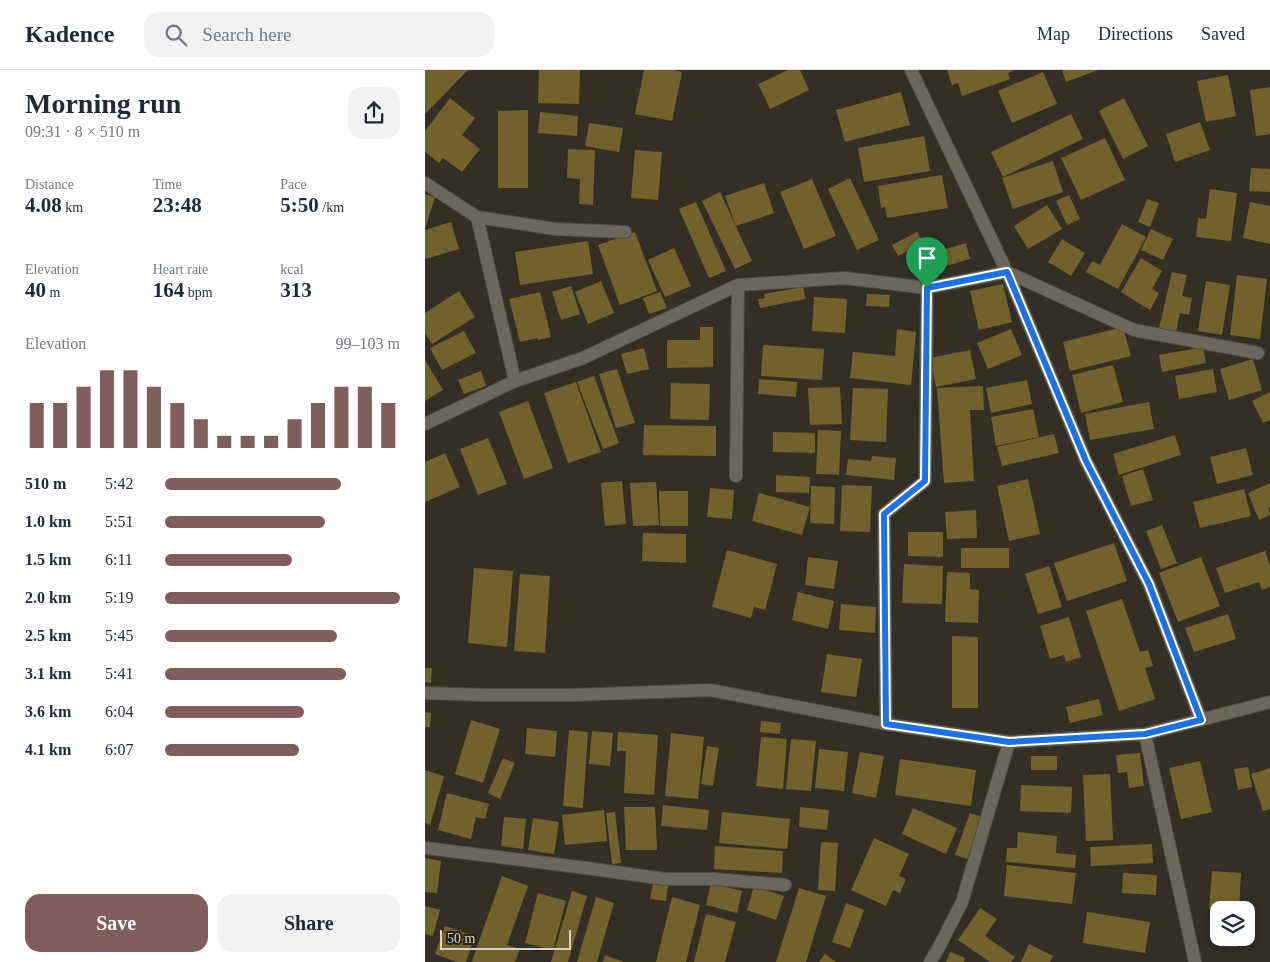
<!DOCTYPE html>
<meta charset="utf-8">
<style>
body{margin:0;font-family:Georgia,serif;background:#f2f2f3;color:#1f2937;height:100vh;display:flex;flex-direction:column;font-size:19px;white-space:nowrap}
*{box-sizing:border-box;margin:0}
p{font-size:16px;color:#747a83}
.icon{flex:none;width:28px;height:28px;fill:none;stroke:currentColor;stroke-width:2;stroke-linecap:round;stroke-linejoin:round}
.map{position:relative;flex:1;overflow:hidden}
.panel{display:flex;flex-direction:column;background:#fff;width:425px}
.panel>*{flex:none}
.controls{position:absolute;left:785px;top:831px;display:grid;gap:10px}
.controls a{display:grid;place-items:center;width:45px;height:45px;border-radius:10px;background:#fff;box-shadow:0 2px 8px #0003;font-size:25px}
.scale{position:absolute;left:15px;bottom:12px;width:131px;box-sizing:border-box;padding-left:5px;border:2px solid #d6d3cd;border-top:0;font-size:14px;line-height:18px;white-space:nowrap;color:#d6d3cd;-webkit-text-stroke:4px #29251b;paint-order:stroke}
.pin{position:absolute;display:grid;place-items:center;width:42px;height:42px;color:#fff;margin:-51px -21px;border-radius:50% 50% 50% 0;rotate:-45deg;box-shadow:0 0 5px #0007}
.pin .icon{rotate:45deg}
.round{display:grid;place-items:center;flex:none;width:52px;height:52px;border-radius:15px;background:#f2f2f3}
.summary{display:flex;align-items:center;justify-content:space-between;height:85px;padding:0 25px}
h1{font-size:28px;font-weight:700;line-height:38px}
.figures{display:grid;grid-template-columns:repeat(3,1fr);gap:8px;height:85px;padding:5px 25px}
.figures div{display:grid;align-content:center}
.figures b{font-size:21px;font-weight:700}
.figures small{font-size:14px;font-weight:400}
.figures p{font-size:14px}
.chart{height:140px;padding:10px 25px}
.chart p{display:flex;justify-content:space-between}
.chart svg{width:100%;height:90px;margin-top:5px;stroke:#7f5e5c;stroke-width:6}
.button{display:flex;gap:10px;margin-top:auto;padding:10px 25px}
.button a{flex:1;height:58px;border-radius:15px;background:#7f5e5c;color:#fff;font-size:20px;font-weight:700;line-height:58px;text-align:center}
.button a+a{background:#f2f2f3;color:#1f2937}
ul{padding:0 25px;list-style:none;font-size:16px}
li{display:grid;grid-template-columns:80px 60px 1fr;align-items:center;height:38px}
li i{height:12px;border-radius:6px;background:#7f5e5c}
header{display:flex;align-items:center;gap:30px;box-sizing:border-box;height:70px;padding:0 25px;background:#fff;border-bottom:1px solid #e0e1e3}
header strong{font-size:24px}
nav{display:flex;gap:28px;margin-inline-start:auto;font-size:18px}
.search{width:350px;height:45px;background:#f2f2f3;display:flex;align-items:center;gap:12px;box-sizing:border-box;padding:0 18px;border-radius:15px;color:#747a83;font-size:19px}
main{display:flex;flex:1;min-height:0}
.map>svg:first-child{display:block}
.building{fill:#73612d}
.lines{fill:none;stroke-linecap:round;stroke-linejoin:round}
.minor-casing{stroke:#4f4c43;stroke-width:14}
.minor{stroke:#6b675c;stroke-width:12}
.route-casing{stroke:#fff;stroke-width:10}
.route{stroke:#1a73e8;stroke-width:6}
</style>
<header>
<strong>Kadence</strong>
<div class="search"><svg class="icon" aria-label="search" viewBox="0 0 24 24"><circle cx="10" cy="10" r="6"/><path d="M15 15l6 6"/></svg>Search here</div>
<nav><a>Map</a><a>Directions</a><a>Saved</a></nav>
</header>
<main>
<section class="panel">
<div class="summary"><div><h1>Morning run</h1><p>09:31 · 8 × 510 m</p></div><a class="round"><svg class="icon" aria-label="share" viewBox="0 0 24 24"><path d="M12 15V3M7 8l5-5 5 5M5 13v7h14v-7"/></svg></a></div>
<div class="figures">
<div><p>Distance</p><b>4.08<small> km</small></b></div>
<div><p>Time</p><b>23:48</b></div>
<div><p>Pace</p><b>5:50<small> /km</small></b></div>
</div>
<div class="figures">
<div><p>Elevation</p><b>40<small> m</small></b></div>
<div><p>Heart rate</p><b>164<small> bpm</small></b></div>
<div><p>kcal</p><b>313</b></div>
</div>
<div class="chart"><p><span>Elevation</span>99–103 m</p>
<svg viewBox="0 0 160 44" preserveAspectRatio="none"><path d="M5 44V22M15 44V22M25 44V14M35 44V6M45 44V6M55 44V14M65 44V22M75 44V30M85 44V38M95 44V38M105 44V38M115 44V30M125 44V22M135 44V14M145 44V14M155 44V22"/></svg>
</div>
<ul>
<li><b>510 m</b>5:42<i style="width:75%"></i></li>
<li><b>1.0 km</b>5:51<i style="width:68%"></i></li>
<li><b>1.5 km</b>6:11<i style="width:54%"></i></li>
<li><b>2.0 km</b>5:19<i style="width:100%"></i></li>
<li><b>2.5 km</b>5:45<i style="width:73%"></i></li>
<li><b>3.1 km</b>5:41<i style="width:77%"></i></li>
<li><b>3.6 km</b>6:04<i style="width:59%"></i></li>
<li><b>4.1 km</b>6:07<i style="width:57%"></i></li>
</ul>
<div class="button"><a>Save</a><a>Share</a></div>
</section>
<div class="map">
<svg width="845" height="892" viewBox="0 0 845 892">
<rect width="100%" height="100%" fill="#332f25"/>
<path class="building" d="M0,0h43l-43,44z
M114,0h41l-1,34 -41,-1z
M219,0h29l9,2 -10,49 -37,-7z
M363,0h12l9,20 -39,19 -12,-25z
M522,0h68l-7,3 2,6 -48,17 -4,-13 -6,2z
M637,0h36l-32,12z
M618,2l14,32 -45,19 -14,-32z
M803,5l8,41 -30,6 -9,-41z
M845,17v47l-14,2 -6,-46z
M476,22l9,33 -65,17 -9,-32z
M25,28l25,20 -13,17 18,14 -18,23 -19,-14 -4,5 -14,-11v-21z
M699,28l24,48 -25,13 -24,-48z
M103,40v78h-30v-77z
M115,42l38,4 -1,20 -39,-3z
M646,44l12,25 -80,38 -12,-25z
M775,52l10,28 -35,12 -9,-28z
M164,53l34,5 -4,24 -34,-6z
M499,66l6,35 -66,11 -6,-34z
M680,68l20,42 -44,20 -20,-42z
M143,79l27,1 -2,55 -14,-1 1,-25 -13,-1z
M210,80l27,2 -4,48 -27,-2z
M628,91l10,31 -50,17 -11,-31z
M826,98l19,1v23l-21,-1z
M517,105l6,33 -61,10 -2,-11 -4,1 -3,-22z
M425,108l29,62 -22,10 -29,-61z
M387,109l24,57 -32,13 -24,-57z
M339,113l10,30 -38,13 -11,-30z
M785,119l27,4 -6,48 -35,-4 2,-19 8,1z
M295,122l32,69 -17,8 -33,-68z
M0,124l10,3 -10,32z
M644,125l11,24 -13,6 -11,-24z
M722,129l12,4 -9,24 -12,-5z
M271,132l30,69 -17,7 -30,-69z
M825,132l20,4v38l-27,-6z
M622,135l15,24 -34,20 -14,-23z
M26,152l8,27 -34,10v-29z
M697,154l24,13 -28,52 -32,-17 6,-11 8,4z
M726,159l22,10 -10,21 -22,-10z
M210,162l22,59 -37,14 -22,-60z
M492,162l6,11 -25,13 -6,-11z
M637,169l23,14 -14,23 -23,-14z
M163,171l5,33 -73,11 -5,-33z
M541,173l4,16 -50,15 -5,-16z
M249,178l17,38 -26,11 -17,-37z
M716,188l21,13 -10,18 7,4 -9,17 -29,-18z
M747,202l15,3 -5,21 10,2 -3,17 -9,-2 -4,19 -17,-4z
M812,205l30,4 -7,60 -30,-4z
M176,211l13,32 -26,11 -13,-32z
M781,211l24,4 -8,50 -24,-4z
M578,214l9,38 -33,8 -9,-39z
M146,216l9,28 -19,6 -9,-28z
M378,217l3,12 -46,9 -2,-9 7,-1 -1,-4z
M34,221l16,26 -43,27 -7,-11v-20z
M115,222l11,45 -13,3 -1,-2 -17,4 -11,-43z
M235,222l7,16 -18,6 -6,-16z
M442,224l23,1 -1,12 -23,-1z
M389,227l33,2 -2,34 -33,-2z
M275,257h13v40l-46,1v-28h33z
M698,257l8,29 -61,15 -7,-29z
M472,259l19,3 -5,53 -61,-7 3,-26 42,4z
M586,259l11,26 -34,14 -11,-26z
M39,261l12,22 -34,17 -12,-22z
M338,275l61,4 -2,31 -61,-4z
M778,277l3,16 -44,9 -3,-17z
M219,278l5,21 -22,5 -6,-20z
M545,280l6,29 -40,8 -6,-29z
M828,289l9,31 -33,10 -9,-31z
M0,290l18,30 -18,11z
M688,295l10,37 -42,11 -9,-38z
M192,299l18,54 -19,5 -17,-54z
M788,299l4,23 -38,7 -4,-23z
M56,301l5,15 -22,8 -6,-14z
M169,306l25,67 -16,6 -26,-67z
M334,309l38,3 -1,15 -38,-3z
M602,310l5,24 -41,9 -5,-25z
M151,312l25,70 -33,11 -24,-70z
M246,313l39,1 -1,36 -39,-1z
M558,316l1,24h-14l4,71 -30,2 -7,-95z
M415,317l2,37 -32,1 -2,-37z
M428,318l35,1 -2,53 -36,-2z
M845,322v28l-7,3 -11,-22z
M103,331l25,67 -29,11 -25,-67z
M724,332l5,27 -64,11 -5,-26z
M608,339l6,28 -43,9 -5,-29z
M219,355l72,1v30l-73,-1z
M393,360l23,1 -2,44 -23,-1z
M348,362l42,1v20l-42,-1z
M629,364l5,19 -57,13 -5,-19z
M750,365l6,20 -62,20 -6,-21z
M63,368l19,46 -29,11 -18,-46z
M821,378l7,27 -36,9 -7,-27z
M20,383l15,34 -35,15v-40z
M447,386l24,2 -2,22 -48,-5 2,-16 23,2z
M718,399l10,31 -22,6 -9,-30z
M351,405l34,2 -1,16 -33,-1z
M603,409l12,55 -31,7 -12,-55z
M197,411l4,43 -21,2 -4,-43z
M231,412l3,43 -26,1 -3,-43z
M845,413v24l-2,1 2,7 -11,5 -11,-27z
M417,415l30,1 -2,46 -30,-1z
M386,416l24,1 -1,37 -24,-1z
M285,418l24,2 -2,29 -25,-2z
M819,419l7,27 -51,12 -7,-26z
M234,421h29v35h-28z
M334,423l51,14 -8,28 -50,-14z
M551,440l1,28 -30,1 -2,-27z
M737,455l15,38 -16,6 -15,-38z
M483,462h35v25l-35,-1z
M218,463l43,1v29l-44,-2z
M689,473l13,38 -60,20 -13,-38z
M536,478h48v20h-48z
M302,480l50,14 -12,46 -11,-3 -3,11 -39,-11z
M840,481l5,15v21l-8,3 -3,-8 -34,11 -9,-25z
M383,487l30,4 -4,28 -29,-4z
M776,487l19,49 -42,16 -19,-49z
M479,494l39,2 -1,38 -40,-1z
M624,496l13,41 -24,7 -13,-40z
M49,498l39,3 -6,76 -39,-4z
M522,502l23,1v16l9,1 -1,33 -33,-1z
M95,504l30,2 -5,77 -31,-2z
M373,522l36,9 -6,28 -36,-9z
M697,529l18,53 8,-2 5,16 -8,2 10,31 -36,12 -33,-100z
M416,534l35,3 -1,26 -36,-3z
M803,544l8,25 -42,13 -9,-24z
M644,547l12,40 -15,5 -2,-7 -14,4 -10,-33z
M527,566l26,1v71h-26z
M402,584l35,5 -6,38 -35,-5z
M0,598h7l-1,15 -6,-1z
M674,629l4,16 -33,8 -4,-16z
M0,642l6,1 -1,14h-5z
M46,650l29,9 -17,54 -28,-9z
M336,651l20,2 -1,11 -20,-2z
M102,658l30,3 -2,26 -30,-3z
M144,660l19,2 -5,76 -20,-2z
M167,661l21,2 -3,33 -21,-2z
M193,662l40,3 -4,60 -30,-2 2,-42h-9z
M246,663l33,4 -6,62 -33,-3z
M336,667l26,2 -4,50 -27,-3z
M366,669l25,2 -5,50 -25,-2z
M282,676l12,2 -6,38 -12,-2z
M394,679l29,3 -4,39 -29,-3z
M435,682l24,4 -8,42 -24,-5z
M715,683l4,33 -15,2 -2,-16 -9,1 -2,-18z
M606,686h26v14h-26z
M78,688l12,5 -15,36 -12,-6z
M475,689l76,11 -5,36 -76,-11z
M775,691l12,51 -31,7 -12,-51z
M823,697l4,20 -14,3 -4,-21z
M845,698v41l-7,2 -12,-37z
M0,700l19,6 -14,49 -5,-2z
M685,704l3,66 -27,1 -3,-66z
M596,715l51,2 -1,26 -51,-2z
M22,723l42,11 -4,15 -9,-2 -5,22 -33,-9z
M238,735l46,5 -2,20 -46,-4z
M199,737h31l2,43h-31z
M375,737l29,3 -2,20 -28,-3z
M488,738l44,20 -11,26 -44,-20z
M179,740l3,31 -42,4 -3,-30z
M190,742l6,51 -9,1 -6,-51z
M297,742l68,7 -3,30 -68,-6z
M545,743l12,4 -15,42 -12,-4z
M79,747l22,2 -3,30 -22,-3z
M108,748l26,4 -5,32 -26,-4z
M593,762l39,4 -1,17 20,2 -1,13 -69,-6 1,-14h10z
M449,768l35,16 -10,22 7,3 -6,14 -7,-3 -7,16 -35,-16z
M396,772l17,1 -3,48 -17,-1z
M727,774l1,19 -62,3 -1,-19z
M290,776l68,5 -1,22 -68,-4z
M0,788l16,3 -4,32 -12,-1z
M582,795l69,8 -4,31 -68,-8z
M787,801l29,2 -2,37 -30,-1z
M698,803l34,2 -1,20 -34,-2z
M77,806l26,10 -21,59 13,4 -5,13h-41l-2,-1z
M286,813l31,8 -5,22 -31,-8z
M228,814l15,2 -2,15 -16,-2z
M329,816l30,10 -8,24 -29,-10z
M374,818l27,8 -20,66h-30z
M147,821l15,5 -19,66h-17z
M113,823l28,8 -13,49 -28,-7z
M171,827l18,6 -17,59h-20z
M247,827l28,8 -14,57h-30z
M421,833l18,7 -14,38 -18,-6z
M0,836l15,4 -7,26 -8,-2z
M555,838l17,11 -12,17 30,21 -4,5h-21l-32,-22z
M662,842l63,10 -5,31 -62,-10z
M281,844l30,8 -11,40h-31z
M20,856l30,10 -9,26h-9l-22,-8z
M794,868h19l-1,9 -18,-1z
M604,874l24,12 -3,6h-29z
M525,882l15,6 -1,4h-18z
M400,884l11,8h-17z
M180,885l19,7h-21z"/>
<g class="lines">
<g class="minor-casing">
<path id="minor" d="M486,0l96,202 79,189 63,123 52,136
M0,113l52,34 78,12 70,3
M52,147l38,164
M0,354l90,-43 68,-23 155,-73 107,-7 82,10 80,-16 127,58 124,23
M311,406l2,-191
M0,623l60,2h88l137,-5 176,34 123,18 136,-8 125,-32
M461,654l-2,-210 41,-33 2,-193
M720,664l50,228
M0,778l161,20 79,11h50l70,6
M505,892l8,-13 24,-47 47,-160"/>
</g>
<use href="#minor" class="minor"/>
</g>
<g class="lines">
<g class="route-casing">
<path id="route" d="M582,202l79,189 63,123 52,136 -56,14 -136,8 -123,-18 -2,-210 41,-33 2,-193z"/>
</g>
<use href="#route" class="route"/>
</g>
</svg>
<div class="controls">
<a><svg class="icon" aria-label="layers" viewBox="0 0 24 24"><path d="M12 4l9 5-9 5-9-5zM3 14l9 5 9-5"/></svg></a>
</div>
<div class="scale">50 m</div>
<div class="pin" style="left:502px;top:218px;background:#1e9e55"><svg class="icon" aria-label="arrive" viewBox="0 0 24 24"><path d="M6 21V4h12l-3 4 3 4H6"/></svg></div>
</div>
</main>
